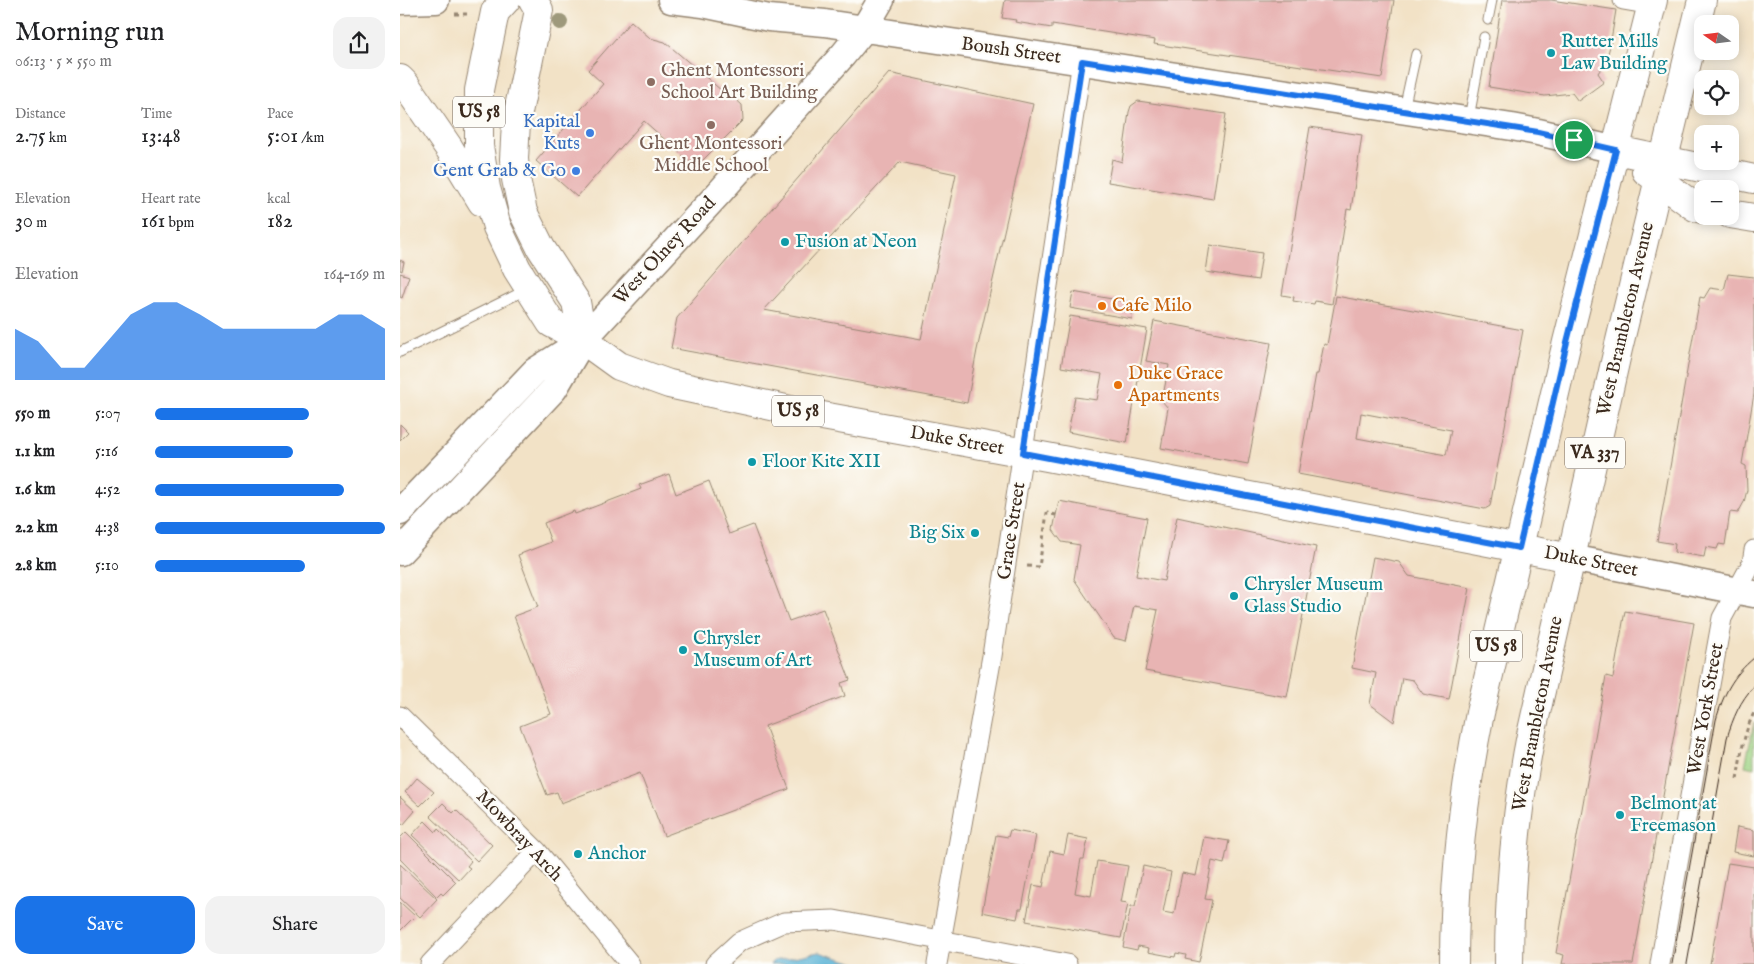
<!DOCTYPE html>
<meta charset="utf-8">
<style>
body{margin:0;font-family:"IM FELL English",serif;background:#f2f2f2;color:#202124;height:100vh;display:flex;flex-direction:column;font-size:19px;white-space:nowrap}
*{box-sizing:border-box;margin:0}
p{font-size:16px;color:#757577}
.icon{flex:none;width:28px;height:28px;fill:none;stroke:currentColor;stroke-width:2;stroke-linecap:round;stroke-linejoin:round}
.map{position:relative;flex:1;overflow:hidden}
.details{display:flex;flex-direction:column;background:#fff;width:400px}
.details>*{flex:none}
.needle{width:32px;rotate:284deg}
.tools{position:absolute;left:1294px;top:15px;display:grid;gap:10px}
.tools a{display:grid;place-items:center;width:45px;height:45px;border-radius:10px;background:#fff;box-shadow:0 2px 12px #0003;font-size:25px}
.pin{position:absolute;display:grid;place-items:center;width:42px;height:42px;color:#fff;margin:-21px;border:2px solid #fff;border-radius:50%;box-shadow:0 1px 5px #0007}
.round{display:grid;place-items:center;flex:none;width:52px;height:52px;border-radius:15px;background:#f2f2f2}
.summary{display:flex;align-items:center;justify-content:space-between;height:85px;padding:0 15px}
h1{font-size:28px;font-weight:600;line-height:38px}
.figures{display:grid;grid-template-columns:repeat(3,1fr);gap:8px;height:85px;padding:5px 15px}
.figures div{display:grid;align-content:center}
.figures b{font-size:21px;font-weight:600}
.figures small{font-size:14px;font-weight:400}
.figures p{font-size:14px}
.chart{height:140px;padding:10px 15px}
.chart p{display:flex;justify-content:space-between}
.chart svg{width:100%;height:90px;margin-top:5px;fill:#1a73e8;opacity:.7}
.button{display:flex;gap:10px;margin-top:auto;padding:10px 15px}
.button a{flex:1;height:58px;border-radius:15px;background:#1a73e8;color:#fff;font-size:20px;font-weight:600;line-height:58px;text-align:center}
.button a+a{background:#f2f2f2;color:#202124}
ul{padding:0 15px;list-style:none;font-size:16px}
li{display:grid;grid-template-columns:80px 60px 1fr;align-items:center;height:38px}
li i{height:12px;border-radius:6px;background:#1a73e8}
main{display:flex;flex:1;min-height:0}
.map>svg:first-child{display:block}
.green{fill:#9ed384;stroke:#6c7e51}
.water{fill:#59b2d6;stroke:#4a6e7a}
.building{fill:#e8b4b3;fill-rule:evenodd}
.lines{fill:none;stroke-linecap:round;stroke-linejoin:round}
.lane-casing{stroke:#968672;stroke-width:11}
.street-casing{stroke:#968672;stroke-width:21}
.secondary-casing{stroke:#968672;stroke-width:29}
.primary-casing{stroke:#968672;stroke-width:30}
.path{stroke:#968672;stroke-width:3;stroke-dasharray:4 4;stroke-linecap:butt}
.lane{stroke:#fff;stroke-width:9}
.street{stroke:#fff;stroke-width:19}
.secondary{stroke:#fff;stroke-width:26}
.primary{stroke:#fff;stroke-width:28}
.tram{stroke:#3b2a1e;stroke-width:1}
.tree{fill:#9e997b}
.route-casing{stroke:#fff;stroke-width:10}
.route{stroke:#1a73e8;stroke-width:6}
.culture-dot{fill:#0f9aa8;stroke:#fdfcf7;stroke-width:2}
.education-dot{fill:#8d6e63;stroke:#fdfcf7;stroke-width:2}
.shop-dot{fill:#3f7fe0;stroke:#fdfcf7;stroke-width:2}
.food-dot{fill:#e8710a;stroke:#fdfcf7;stroke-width:2}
.labels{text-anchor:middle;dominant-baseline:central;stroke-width:4.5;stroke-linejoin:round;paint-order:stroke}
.shield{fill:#fdfcf7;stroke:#75695f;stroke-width:1}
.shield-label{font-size:18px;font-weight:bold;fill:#3b2a1e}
.culture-label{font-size:19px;fill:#0d838f;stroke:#fdfcf7;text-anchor:start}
.street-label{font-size:19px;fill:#3b2a1e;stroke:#fdfcf7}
.education-label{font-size:19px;fill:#785e54;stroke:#fdfcf7;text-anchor:start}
.shop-label{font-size:19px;fill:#366cbe;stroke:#fdfcf7;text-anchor:end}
.food-label{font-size:19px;fill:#c56008;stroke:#fdfcf7;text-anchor:start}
</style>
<main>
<section class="details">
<div class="summary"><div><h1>Morning run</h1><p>06:13 · 5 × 550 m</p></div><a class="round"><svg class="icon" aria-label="share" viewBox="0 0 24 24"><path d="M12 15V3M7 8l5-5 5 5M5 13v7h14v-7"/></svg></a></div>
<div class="figures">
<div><p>Distance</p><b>2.75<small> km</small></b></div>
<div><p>Time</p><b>13:48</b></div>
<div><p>Pace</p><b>5:01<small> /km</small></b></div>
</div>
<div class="figures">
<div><p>Elevation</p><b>30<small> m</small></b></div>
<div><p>Heart rate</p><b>161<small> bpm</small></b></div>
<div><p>kcal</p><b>182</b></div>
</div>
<div class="chart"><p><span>Elevation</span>164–169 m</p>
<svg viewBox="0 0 160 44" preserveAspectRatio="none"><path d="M0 44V19L10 25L20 38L30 38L40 25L50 12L60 6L70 6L80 12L90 19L100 19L110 19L120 19L130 19L140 12L150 12L160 19V44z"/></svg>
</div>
<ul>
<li><b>550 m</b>5:07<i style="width:67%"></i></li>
<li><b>1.1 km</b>5:16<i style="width:60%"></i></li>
<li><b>1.6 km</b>4:52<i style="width:82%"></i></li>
<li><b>2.2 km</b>4:38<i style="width:100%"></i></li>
<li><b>2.8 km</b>5:10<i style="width:65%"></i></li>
</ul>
<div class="button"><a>Save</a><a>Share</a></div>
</section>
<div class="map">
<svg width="1354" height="964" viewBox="0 0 1354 964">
<rect width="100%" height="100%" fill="#fdfcf7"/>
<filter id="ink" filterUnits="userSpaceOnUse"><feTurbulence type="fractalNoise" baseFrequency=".02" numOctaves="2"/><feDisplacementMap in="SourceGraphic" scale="10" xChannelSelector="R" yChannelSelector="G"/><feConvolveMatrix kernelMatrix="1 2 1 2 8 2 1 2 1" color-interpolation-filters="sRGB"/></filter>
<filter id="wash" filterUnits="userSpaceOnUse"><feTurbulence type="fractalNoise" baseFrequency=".0096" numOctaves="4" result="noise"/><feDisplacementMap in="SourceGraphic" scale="20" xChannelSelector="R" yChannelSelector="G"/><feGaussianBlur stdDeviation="1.12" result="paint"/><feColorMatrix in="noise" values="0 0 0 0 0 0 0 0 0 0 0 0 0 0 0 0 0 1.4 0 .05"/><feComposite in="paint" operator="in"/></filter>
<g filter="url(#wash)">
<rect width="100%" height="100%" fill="#f2e2c6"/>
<path class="green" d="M1354,723v45l-9,-2z"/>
<path class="water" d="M419,952l39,12h-88l3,-3z"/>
<g id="blocks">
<path class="building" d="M605,0h389l-12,78 -228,-34 1,-4 -103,-16v4l-37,-6 1,-2 -14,-2z
M1102,0h49l65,10 -6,36 -4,15 -8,12 6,9 -26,19 -6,-8 -27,3 -56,-9z
M231,21l19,17 15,4 64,55 2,-2 11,10 1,15 -40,40 -13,2 -46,-41 -67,76 -41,-36 67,-77 -15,-14z
M489,73l144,31 -56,246 -10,53 -296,-55 6,-30zM500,162l56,12 -35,165 -157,-29z
M738,101l88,13 -13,85 -105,-17 4,-23 10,3 7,-50 2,-6z
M910,127l52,8 -11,75 -4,-1 -15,95 -17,-3 -1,3 -21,-3 1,-4 -12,-2z
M810,245l52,8 -4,27 -52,-8z
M0,260l4,2 -2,9 -2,-1z
M0,273l9,3 -7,22 -2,-1z
M1328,274l26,3v117l-12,70 4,2 1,24 -3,12 -6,11 -8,-1 -5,33 -6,-1 -2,5 -11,-2 -2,10 -30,-5 1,-8 -18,-3 43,-244 4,1 6,-10 14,2z
M673,292l61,11 -2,16 -62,-11z
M936,296l187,34 -33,176 -5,3 -187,-35 18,-100h2l6,-30 3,1zM961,413l90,17 -5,25 -89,-17z
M670,316l77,13 -20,114 -59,-11 7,-35 22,3 5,-26 -41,-7z
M754,321l117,22 -23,121 -87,-16 7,-40 -6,-7 7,-36 -23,-4z
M0,424l8,8 -8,8z
M269,474l7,20 33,-13 20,53 24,-9 36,96 34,-12 27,71 -9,3 4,13 -80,30 24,63 -125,47 -24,-63 -79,30 -4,-11 -10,3 -27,-69 31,-12 -37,-98 24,-9 -20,-52 33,-13 -7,-19 30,-12 1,3 66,-25 -2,-4z
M659,501l88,17 -11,58 28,5 13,-64 139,30 -29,150 -142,-26 13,-61 -24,-4 -8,35 -12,-3 -40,-59 6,-34 -18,-3 -9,-12z
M973,557l26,5 10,14 61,12 -21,111 -26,-5 -10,-14 -11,-2 -8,44 -24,-18 6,-31 -24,-5z
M1225,611l69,12 -61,341h-71l2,-9 -8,-2 50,-277 7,2z
M17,778l17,14 -14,14 -15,-14z
M0,797l15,14 -12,14 -3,-3z
M43,803l10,10 3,-3 36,35 -15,16 -47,-45z
M25,821l11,11 2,-3 33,32 -4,5 3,2 -11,12 -47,-45z
M1337,827l17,3v26l-21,-4z
M610,830l26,5 -14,74h-3l-2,10 -35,-7 14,-77 12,2z
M6,832l50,50 -13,13 -2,-2 -4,4 -37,-38v-21z
M668,835l20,4 -4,20h-3l-6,34 16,3 6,-35 31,5 -7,36 7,1 -7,35 -95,-17 7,-36 10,2 7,-36 14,3z
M804,837l25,4 -5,23 -12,-3 -7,38 7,1 -13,62 -14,-3 1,-4 -10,-2 -1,4 -27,-5 1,-4 -11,-2 -1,4 -14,-3 8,-41h4l8,-40 28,6 -8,40 11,2 8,-41 14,3z
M1328,863l26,4v97h-44z
M0,864l37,35 -17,18 -20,-19z
M0,902l15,14 -15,15z"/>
</g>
</g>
<g filter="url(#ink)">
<use href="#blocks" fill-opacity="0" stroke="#968672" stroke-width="1"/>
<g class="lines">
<g class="lane-casing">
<path id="lane" d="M1088,20l4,-20
M1004,109l12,-55
M1069,118l15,-81
M0,352l128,-63"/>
</g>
<g class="street-casing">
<path id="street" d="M1223,0l29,5
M0,716l137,135 93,113
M30,964l107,-113
M315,964l24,-22 45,-20 50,-2 233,44
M537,964l55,-308 90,-595
M1260,964l62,-346 30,-55 2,-13"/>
</g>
<g class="secondary-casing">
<path id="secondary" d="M271,0l32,4 66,14 56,5 133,20 554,84 26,5 78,18
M0,1l36,-1
M0,512l135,-141 43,-27
M0,552l154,-163 29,-49 135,-146 125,-139 21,-26 17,-29
M1171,558l183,36"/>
</g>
<g class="primary-casing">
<path id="primary" d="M106,0l-11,12 -16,78v56l7,42 11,39 20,42 34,54 32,17 36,26 50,18 126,27 252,46 524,101
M133,0l6,10 -23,112 -2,37 2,20 7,33 18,36 35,54 7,38
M0,79l5,5 44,64 33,54
M1216,150l138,29
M1246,171l49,36 7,2
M1330,214l24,4
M1054,964c0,-85 9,-168 26,-251l87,-371 86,-342
M1109,964c0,-78 7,-153 22,-229l87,-386 84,-349"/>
</g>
<path class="path" d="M55,14h16
M627,566l12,1 8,-54 9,2
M1337,779c4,-23 6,-45 17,-66"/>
<use href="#lane" class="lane"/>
<use href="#street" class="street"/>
<use href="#secondary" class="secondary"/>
<use href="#primary" class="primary"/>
<path class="tram" d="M1272,964l44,-244c7,-25 17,-45 38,-62
M1287,964l40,-226c6,-20 13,-37 27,-52"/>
</g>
<circle class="tree" cx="160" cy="22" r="8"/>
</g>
<g class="lines" filter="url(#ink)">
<g class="route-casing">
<path id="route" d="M682,61l456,71 78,18 -49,192 -48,206 -496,-95z"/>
</g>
<use href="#route" class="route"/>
</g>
<g class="culture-dot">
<circle cx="1151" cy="53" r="5"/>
<circle cx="385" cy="242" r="5"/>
<circle cx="352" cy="462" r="5"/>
<circle cx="575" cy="533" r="5"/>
<circle cx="834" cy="596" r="5"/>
<circle cx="283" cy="650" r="5"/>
<circle cx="1220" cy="815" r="5"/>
<circle cx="178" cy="854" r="5"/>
</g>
<g class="education-dot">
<circle cx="251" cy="82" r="5"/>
<circle cx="311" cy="125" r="5"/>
</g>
<g class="shop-dot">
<circle cx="190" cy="133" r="5"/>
<circle cx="176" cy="171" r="5"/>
</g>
<g class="food-dot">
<circle cx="702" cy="306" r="5"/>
<circle cx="718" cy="385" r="5"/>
</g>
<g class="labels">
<g class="shield">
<rect x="53" y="96.5" width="52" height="31" rx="4"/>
<rect x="372" y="395.5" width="52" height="31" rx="4"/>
<rect x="1165" y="437.5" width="60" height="31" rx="4"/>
<rect x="1070" y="630.5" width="52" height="31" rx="4"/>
</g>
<g class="shield-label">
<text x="79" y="112">US 58</text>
<text x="398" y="411">US 58</text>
<text x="1195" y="453">VA 337</text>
<text x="1096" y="646">US 58</text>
</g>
<g class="culture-label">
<text x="1161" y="42">Rutter Mills<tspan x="1161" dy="22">Law Building</tspan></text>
<text x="395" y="242">Fusion at Neon</text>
<text x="362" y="462">Floor Kite XII</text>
<text x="565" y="533" text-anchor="end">Big Six</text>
<text x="844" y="585">Chrysler Museum<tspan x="844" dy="22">Glass Studio</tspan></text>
<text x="293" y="639">Chrysler<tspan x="293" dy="22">Museum of Art</tspan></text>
<text x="1230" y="804">Belmont at<tspan x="1230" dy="22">Freemason</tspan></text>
<text x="188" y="854">Anchor</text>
</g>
<g class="street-label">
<text transform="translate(611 51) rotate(8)">Boush Street</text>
<text transform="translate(265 251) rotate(-47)">West Olney Road</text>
<text transform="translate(1226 319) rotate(-77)">West Brambleton Avenue</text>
<text transform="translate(557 441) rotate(10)">Duke Street</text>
<text transform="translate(612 531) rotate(-81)">Grace Street</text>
<text transform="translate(1191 562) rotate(11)">Duke Street</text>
<text transform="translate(1306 709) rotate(-80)">West York Street</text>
<text transform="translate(1138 714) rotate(-79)">West Brambleton Avenue</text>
<text transform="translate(119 836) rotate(47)">Mowbray Arch</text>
</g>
<g class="education-label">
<text x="261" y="71">Ghent Montessori<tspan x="261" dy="22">School Art Building</tspan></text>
<text x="311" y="144" text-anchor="middle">Ghent Montessori<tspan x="311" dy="22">Middle School</tspan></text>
</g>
<g class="shop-label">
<text x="180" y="122">Kapital<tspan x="180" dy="22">Kuts</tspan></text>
<text x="166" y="171">Gent Grab &amp; Go</text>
</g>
<g class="food-label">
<text x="712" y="306">Cafe Milo</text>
<text x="728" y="374">Duke Grace<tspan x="728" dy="22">Apartments</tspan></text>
</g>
</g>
</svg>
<div class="tools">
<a><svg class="needle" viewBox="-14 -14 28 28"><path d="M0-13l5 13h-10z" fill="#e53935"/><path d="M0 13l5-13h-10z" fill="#757577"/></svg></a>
<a><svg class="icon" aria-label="locate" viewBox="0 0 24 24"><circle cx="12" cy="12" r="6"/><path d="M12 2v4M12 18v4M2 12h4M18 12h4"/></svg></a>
<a>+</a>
<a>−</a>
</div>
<div class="pin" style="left:1174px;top:140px;background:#1e9e55"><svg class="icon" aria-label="arrive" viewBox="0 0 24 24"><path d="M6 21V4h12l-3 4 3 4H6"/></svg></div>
</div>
</main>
